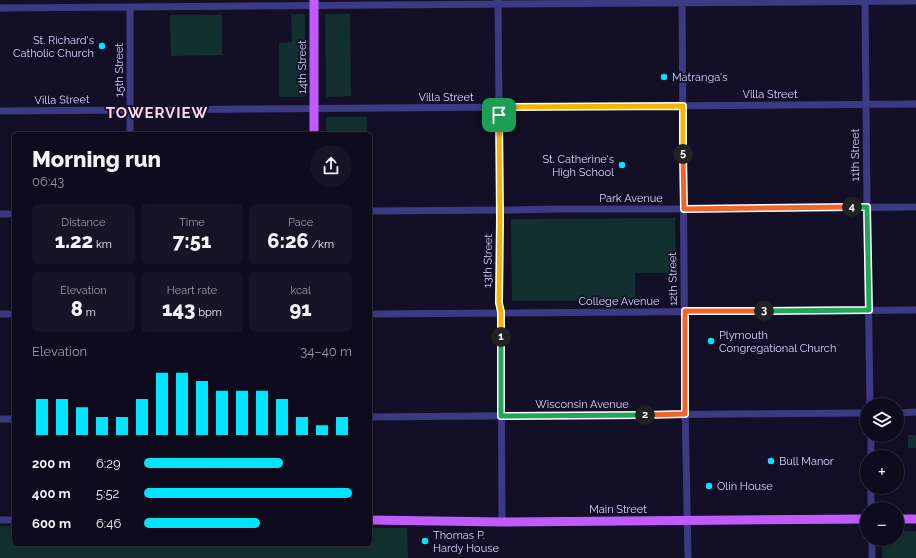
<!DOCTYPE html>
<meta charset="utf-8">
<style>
body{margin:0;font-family:Raleway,sans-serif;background:#171425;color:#f1f3f6;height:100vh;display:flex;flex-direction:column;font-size:15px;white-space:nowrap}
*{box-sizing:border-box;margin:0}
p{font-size:13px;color:#9b9ba3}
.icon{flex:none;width:22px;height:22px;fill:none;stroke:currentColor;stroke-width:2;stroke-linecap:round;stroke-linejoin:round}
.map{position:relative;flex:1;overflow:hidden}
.drawer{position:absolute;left:12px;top:132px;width:360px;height:414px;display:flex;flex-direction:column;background:#0e0b1c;border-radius:6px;box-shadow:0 4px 16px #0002,0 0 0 1px #2e2b3b}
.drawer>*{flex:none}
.buttons{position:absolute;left:860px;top:398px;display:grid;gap:8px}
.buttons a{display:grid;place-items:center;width:44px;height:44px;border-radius:50%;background:#0e0b1c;box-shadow:0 4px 16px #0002,0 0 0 1px #2e2b3b;font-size:20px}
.pin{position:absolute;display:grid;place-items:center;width:34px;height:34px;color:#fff;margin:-17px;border-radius:8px;box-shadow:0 2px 6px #0006}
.km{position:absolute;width:20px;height:20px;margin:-10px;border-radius:50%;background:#222;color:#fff;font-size:11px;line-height:20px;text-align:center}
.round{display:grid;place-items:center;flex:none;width:42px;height:42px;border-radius:21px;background:#171425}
.summary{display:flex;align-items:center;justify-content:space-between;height:68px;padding:0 20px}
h1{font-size:22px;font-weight:800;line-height:30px}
.stats{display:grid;grid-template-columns:repeat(3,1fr);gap:6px;height:68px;padding:4px 20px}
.stats div{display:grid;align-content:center;border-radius:6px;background:#171425;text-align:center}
.stats b{font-size:20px;font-weight:800}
.stats small{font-size:11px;font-weight:400}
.stats p{font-size:11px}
.chart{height:112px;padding:8px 20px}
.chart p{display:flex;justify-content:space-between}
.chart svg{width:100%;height:72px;margin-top:4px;stroke:#00e5ff;stroke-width:6}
ul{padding:0 20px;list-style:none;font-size:13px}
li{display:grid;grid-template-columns:64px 48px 1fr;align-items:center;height:30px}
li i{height:10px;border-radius:5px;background:#00e5ff}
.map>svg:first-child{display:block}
.green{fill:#12302f}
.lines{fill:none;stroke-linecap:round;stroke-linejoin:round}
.minor{stroke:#3d3a85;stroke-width:7}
.major{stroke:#c25bff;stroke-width:9}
.split-1-casing{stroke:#fff;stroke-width:8}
.split-2-casing{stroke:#fff;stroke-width:8}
.split-3-casing{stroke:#fff;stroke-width:8}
.split-4-casing{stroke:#fff;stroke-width:8}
.split-5-casing{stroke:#fff;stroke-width:8}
.split-6-casing{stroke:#fff;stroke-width:8}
.split-1{stroke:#f5b400;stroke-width:5}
.split-2{stroke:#22a559;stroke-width:5}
.split-3{stroke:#f0652b;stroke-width:5}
.split-4{stroke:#22a559;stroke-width:5}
.split-5{stroke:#f0652b;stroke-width:5}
.split-6{stroke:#f5b400;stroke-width:5}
.poi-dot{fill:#00e5ff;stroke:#130f26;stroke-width:1.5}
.labels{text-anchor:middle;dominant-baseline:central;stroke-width:3.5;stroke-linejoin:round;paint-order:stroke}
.poi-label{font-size:11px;fill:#d9d4ff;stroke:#130f26;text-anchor:start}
.street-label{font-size:11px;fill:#d9d4ff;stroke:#130f26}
.district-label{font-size:15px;font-weight:bold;letter-spacing:1px;fill:#ffd6f0;stroke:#130f26}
</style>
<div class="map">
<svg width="916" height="558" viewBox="0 0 916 558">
<rect width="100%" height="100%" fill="#130f26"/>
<path class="green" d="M291,14h14v83h-26v-54l13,-1z
M325,14h25l1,82 -25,1z
M170,15h52v40l-51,1z
M326,117h41v17h-41z
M675,218l1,55h-41v27l-123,1 -1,-82z
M908,435h8v13h-8z
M0,526h14v18h356v-16h37l1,30h-408z
M897,531h19v27h-34v-19h15z"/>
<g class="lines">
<path class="minor" d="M498,0l2,218 -1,85 2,9 1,210
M682,0l3,403 3,155
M865,0l2,207 3,198
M130,7v127
M0,8l916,-7
M0,111l916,-7
M370,211l140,-1 50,-1h116l240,-2
M0,214h14
M0,314h14
M370,314l546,-4
M897,413l19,-1
M370,417l497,-4
M0,419h14
M871,435v22
M871,487v22
M0,520h14
M872,539v19"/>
<path class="major" d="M314,0v134
M897,519h19
M370,520l132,2 365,-3"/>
</g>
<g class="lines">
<g class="split-1-casing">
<path id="split-1" d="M499,115l1,103 -1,85 2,9v25"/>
</g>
<g class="split-2-casing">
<path id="split-2" d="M501,337v79l144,-1"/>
</g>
<g class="split-3-casing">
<path id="split-3" d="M645,415l40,-1v-103h79"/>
</g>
<g class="split-4-casing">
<path id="split-4" d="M764,311l105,-1 -2,-103h-15"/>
</g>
<g class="split-5-casing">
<path id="split-5" d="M683,154l1,55 168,-2"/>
</g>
<g class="split-6-casing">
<path id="split-6" d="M499,115v-8l184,-1v48"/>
</g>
<use href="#split-1" class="split-1"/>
<use href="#split-2" class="split-2"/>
<use href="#split-3" class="split-3"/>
<use href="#split-4" class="split-4"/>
<use href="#split-5" class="split-5"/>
<use href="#split-6" class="split-6"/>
</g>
<g class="poi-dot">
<circle cx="102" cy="46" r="4"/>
<circle cx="664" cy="77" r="4"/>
<circle cx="622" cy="165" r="4"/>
<circle cx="711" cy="341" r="4"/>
<circle cx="771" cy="461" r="4"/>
<circle cx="709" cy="486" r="4"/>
<circle cx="425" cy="541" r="4"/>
</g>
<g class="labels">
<g class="poi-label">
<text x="94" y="40" text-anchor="end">St. Richard's<tspan x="94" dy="13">Catholic Church</tspan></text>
<text x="672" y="77">Matranga's</text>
<text x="614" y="159" text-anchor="end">St. Catherine's<tspan x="614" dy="13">High School</tspan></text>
<text x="719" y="335">Plymouth<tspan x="719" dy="13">Congregational Church</tspan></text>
<text x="779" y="461">Bull Manor</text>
<text x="717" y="486">Olin House</text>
<text x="433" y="535">Thomas P.<tspan x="433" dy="13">Hardy House</tspan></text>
</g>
<g class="street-label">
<text transform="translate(302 67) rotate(-90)">14th Street</text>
<text transform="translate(119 70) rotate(-90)">15th Street</text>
<text x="770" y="94">Villa Street</text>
<text x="446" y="97">Villa Street</text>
<text transform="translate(62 100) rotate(-1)">Villa Street</text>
<text transform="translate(855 155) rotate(-90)">11th Street</text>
<text x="631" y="198">Park Avenue</text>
<text transform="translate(488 261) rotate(-89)">13th Street</text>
<text transform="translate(673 279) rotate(-91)">12th Street</text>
<text x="619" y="301">College Avenue</text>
<text x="582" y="404">Wisconsin Avenue</text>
<text x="618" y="509">Main Street</text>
</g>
<g class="district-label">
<text x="157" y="113">TOWERVIEW</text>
</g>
</g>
</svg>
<div class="buttons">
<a><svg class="icon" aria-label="layers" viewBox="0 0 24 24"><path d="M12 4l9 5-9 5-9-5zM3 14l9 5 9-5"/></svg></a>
<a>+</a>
<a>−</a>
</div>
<div class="pin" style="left:499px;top:115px;background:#1e9e55"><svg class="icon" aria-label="arrive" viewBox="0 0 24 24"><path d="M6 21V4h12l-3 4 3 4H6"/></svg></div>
<b class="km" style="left:501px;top:337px">1</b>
<b class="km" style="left:645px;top:415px">2</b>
<b class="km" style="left:764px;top:311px">3</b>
<b class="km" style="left:852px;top:207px">4</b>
<b class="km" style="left:683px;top:154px">5</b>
<section class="drawer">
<div class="summary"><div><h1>Morning run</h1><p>06:43</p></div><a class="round"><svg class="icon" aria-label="share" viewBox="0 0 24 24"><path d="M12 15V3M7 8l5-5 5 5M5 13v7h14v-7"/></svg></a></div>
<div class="stats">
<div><p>Distance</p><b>1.22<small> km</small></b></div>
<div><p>Time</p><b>7:51</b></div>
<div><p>Pace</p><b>6:26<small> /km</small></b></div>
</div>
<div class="stats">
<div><p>Elevation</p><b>8<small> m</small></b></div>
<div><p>Heart rate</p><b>143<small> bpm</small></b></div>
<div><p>kcal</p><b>91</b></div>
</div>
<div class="chart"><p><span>Elevation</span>34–40 m</p>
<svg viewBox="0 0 160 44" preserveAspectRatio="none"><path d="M5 44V22M15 44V22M25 44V27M35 44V33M45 44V33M55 44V22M65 44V6M75 44V6M85 44V11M95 44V17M105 44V17M115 44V17M125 44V22M135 44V33M145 44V38M155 44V33"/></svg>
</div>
<ul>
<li><b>200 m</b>6:29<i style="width:67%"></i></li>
<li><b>400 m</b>5:52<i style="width:100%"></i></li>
<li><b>600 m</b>6:46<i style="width:56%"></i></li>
</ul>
</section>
</div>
